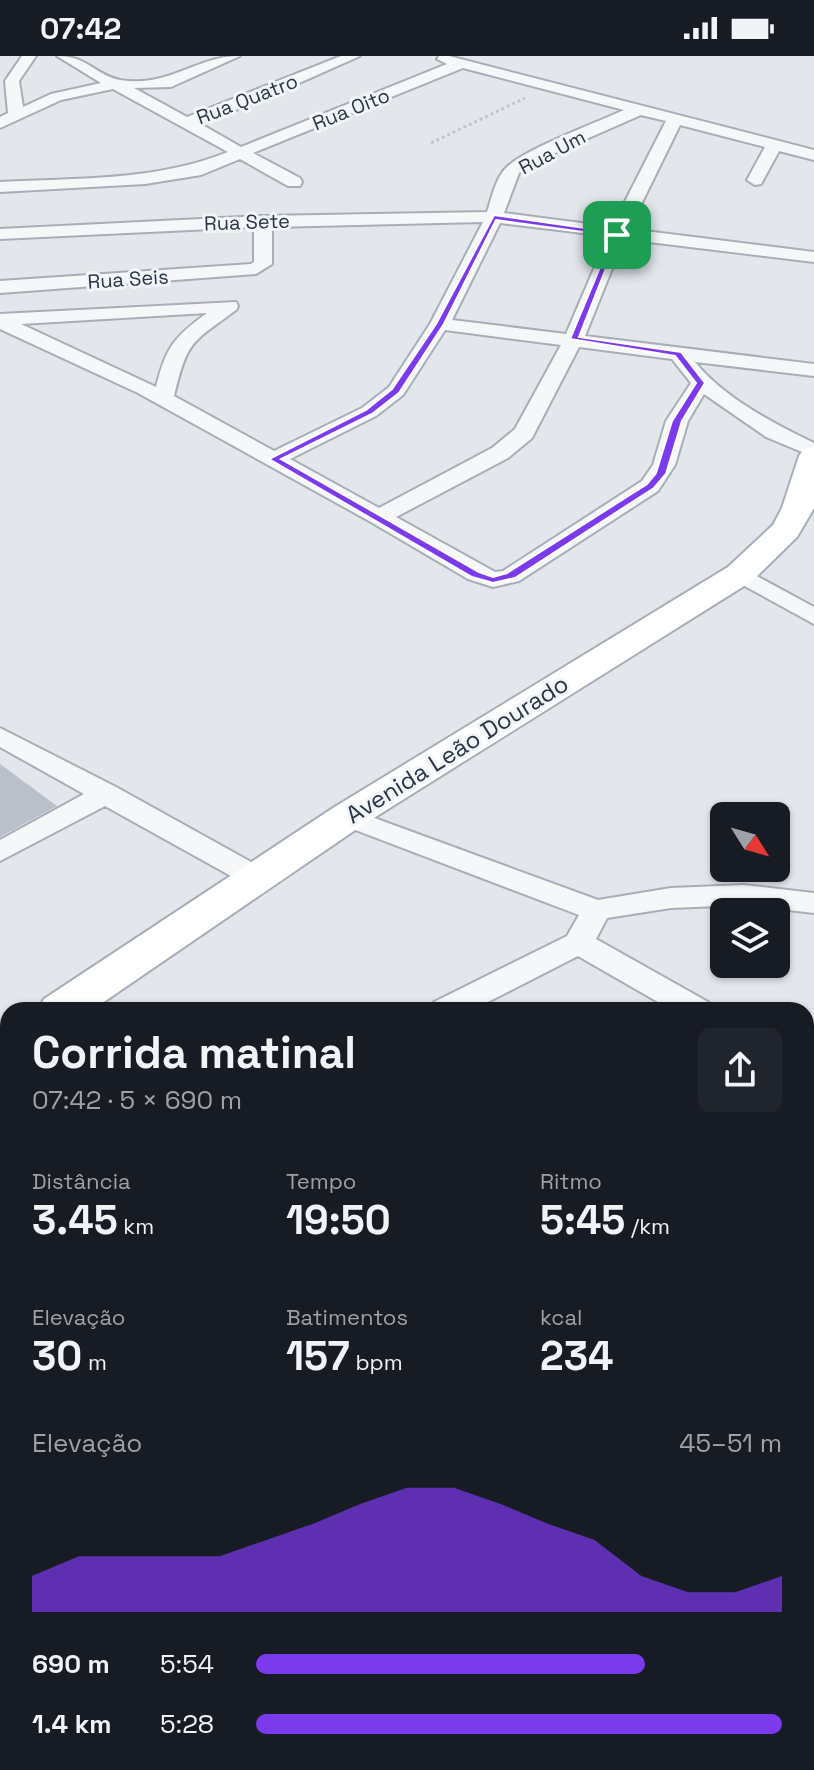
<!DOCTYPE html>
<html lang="pt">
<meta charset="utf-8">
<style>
body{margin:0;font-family:"Space Grotesk",sans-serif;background:#20242c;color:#f1f3f6;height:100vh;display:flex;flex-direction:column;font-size:30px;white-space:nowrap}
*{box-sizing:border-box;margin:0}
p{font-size:26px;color:#9ea1a6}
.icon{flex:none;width:44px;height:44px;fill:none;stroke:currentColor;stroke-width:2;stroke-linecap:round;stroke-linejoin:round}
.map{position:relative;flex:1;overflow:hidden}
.panel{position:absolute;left:0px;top:946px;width:814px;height:768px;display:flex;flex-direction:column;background:#171b24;border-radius:24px 24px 0 0;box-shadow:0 2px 6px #0004}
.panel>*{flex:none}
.needle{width:52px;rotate:127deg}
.buttons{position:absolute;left:710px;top:746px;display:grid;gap:16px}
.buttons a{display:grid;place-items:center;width:80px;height:80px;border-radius:12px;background:#171b24;box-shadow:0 2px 6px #0004;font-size:40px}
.pin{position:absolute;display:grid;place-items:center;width:68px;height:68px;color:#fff;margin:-34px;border-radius:16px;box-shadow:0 4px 12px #0006}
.round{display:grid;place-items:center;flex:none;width:84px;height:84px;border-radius:12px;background:#20242c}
.headline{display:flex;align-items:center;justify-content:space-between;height:136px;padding:0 32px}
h1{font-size:44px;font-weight:700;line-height:60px}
.stats{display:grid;grid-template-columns:repeat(3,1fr);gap:12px;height:136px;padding:8px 32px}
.stats div{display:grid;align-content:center}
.stats b{font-size:40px;font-weight:700}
.stats small{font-size:22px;font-weight:400}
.stats p{font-size:22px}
.chart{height:224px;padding:16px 32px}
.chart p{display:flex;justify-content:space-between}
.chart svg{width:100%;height:144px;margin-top:8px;fill:#7c3aed;opacity:.7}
ul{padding:0 32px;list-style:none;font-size:26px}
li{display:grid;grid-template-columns:128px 96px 1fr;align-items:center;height:60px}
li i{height:20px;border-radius:10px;background:#7c3aed}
.status{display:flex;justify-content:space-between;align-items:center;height:56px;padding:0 40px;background:#171b24;direction:ltr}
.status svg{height:22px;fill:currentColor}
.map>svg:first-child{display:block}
.building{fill:#bac0ca}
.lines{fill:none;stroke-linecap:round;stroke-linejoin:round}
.minor-casing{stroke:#a8aeb7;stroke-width:4}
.tertiary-casing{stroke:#a8aeb7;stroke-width:4}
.secondary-casing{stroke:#a8aeb7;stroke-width:4}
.path{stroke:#c1c5ca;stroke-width:3;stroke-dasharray:3 3;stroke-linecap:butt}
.minor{fill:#f6f7f9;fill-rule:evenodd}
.tertiary{fill:#f6f7f9;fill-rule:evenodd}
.secondary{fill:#fff;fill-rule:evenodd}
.route{fill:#7c3aed;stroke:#fff;stroke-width:2;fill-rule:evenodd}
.labels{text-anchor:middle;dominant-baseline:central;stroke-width:6;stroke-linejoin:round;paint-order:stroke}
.far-street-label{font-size:20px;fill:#2a3545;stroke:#f3f6f9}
.street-label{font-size:24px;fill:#2a3545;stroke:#f3f6f9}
</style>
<div class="status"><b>07:42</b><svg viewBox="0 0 49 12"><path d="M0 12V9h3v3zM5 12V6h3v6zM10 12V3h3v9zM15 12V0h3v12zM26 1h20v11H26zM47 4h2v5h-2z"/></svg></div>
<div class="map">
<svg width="814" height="1714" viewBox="0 0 814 1714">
<rect width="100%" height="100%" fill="#e3e7ec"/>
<path class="building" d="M0,708l57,42 -57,31z"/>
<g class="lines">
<g class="minor-casing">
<path id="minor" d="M22,0h14l-17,25 4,26 28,-13 50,-11 -44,-27c31,0 38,19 63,24 49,8 76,-24 120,-24l-69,31 -37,1 53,29 154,-61h19l-108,48 -53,19 42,24 206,-83 -10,-5 2,-3h10l365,94v10l-35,-9 -18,33 -6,1 -8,-5 18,-33 -85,-22 -51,104 185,23v10l-190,-23 -39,97 229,28v12l-119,-14c29,36 78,61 119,81v14l-48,-20 -62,-43 -16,27 -13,44 -17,26 -139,90 -26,6 -25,-8 -97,-57 -233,-129 -138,-64v-15l236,-12 2,4 -2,4c-46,34 -48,30 -62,86l100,55 88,-43 27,-21 41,-63 53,-102 -211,5v37l-16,10 -256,19v-12l251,-17 3,-2v-35l-254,12v-10l263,-13 224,-4c5,-14 8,-34 20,-45 20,-19 89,-44 117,-57l-161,-42 -210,85 47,25 2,4 -2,4h-12l-48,-27 -39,16 -56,9 -145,8v-10c77,-4 156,-1 228,-30l-115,-63 -52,11 -61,28v-11l8,-4 -3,-32zM641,59l25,6 -54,106 -108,-14 15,-40 40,-22zM500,167l108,13 -42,98 -114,-14zM207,257c-33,24 -41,34 -51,74l-135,-63zM445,274l116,15 -46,84 -23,19 -113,60 -89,-49 86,-43 27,-21zM579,291l93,12 19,24 -25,38 -13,44 -11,16 -139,90 -8,1 -99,-55 112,-59 24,-20z
M740,511l74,40v17l-82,-45 -4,-5 4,-5z
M0,672l116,59 153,85 5,7 -5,7 -10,3 -10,-3 -144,-80 -105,55v-21l84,-46 -84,-47z
M347,752l251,92 73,-12 73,-3 70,8v20l-70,-8 -73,3 -64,10 -11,21 112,63 5,8h-41l-94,-54 -106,54h-43l5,-8 133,-66 12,-21 -242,-92 -4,-6 4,-6z
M806,1001l8,2v26l-8,-2z
M806,1179l8,3v32l-8,-3z
M8,1225v35l-8,3v-35z
M806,1450l8,3v42l-8,-3z
M8,1516v43l-8,3v-43z
M264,1706h48l4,8h-48z
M676,1706h50l4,8h-50z"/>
</g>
<g class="tertiary-casing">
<path id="tertiary" d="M814,1117v40l-8,3v-40z
M167,1706h63l-4,8h-62z"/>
</g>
<g class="secondary-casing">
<path id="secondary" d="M814,391v61l-17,29 -45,44 -391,245 -269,184h-54l6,-11 289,-191 395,-241 45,-42 9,-17 17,-52 4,-6z
M8,970v36l-8,3v-36z"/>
</g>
<path class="path" d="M431,87l94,-45"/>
<use href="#minor" class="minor"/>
<use href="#tertiary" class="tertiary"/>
<use href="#secondary" class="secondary"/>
</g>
<path class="route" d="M494,159l126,18 -41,104 102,15 24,31 -23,38 -16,53 -12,14 -139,90 -22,5 -21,-6 -203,-118 97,-49 26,-21 44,-65zM496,164l117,16 -43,103 105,17 21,27 -24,38 -16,52 -9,11 -140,89 -14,4 -14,-5 -198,-113 91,-45 27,-21 45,-69z"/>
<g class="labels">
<g class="far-street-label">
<text transform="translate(247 43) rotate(-21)">Rua Quatro</text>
<text transform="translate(351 53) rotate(-22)">Rua Oito</text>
<text transform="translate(552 96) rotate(-28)">Rua Um</text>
<text transform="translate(247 166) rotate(-2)">Rua Sete</text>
<text transform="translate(128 223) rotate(-4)">Rua Seis</text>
</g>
<g class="street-label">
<text transform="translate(457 693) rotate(-32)">Avenida Leão Dourado</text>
</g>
</g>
</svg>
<div class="buttons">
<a><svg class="needle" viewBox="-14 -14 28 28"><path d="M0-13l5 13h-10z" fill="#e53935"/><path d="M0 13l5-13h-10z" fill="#9ea1a6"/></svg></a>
<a><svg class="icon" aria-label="layers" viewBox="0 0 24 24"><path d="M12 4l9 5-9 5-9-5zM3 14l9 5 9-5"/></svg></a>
</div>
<div class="pin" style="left:617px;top:179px;background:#1e9e55"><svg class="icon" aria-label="arrive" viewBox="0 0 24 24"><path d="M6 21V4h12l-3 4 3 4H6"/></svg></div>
<section class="panel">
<div class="headline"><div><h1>Corrida matinal</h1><p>07:42 · 5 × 690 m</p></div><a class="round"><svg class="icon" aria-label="share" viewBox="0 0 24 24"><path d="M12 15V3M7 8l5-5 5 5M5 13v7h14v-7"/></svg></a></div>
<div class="stats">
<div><p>Distância</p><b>3.45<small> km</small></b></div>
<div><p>Tempo</p><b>19:50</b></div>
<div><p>Ritmo</p><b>5:45<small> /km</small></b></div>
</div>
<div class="stats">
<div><p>Elevação</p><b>30<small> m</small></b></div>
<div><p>Batimentos</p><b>157<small> bpm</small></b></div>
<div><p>kcal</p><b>234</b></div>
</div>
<div class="chart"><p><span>Elevação</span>45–51 m</p>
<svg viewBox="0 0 160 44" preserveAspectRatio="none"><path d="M0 44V33L10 27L20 27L30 27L40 27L50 22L60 17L70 11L80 6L90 6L100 11L110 17L120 22L130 33L140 38L150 38L160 33V44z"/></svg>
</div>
<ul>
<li><b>690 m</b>5:54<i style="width:74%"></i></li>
<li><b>1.4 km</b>5:28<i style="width:100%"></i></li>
</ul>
</section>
</div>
